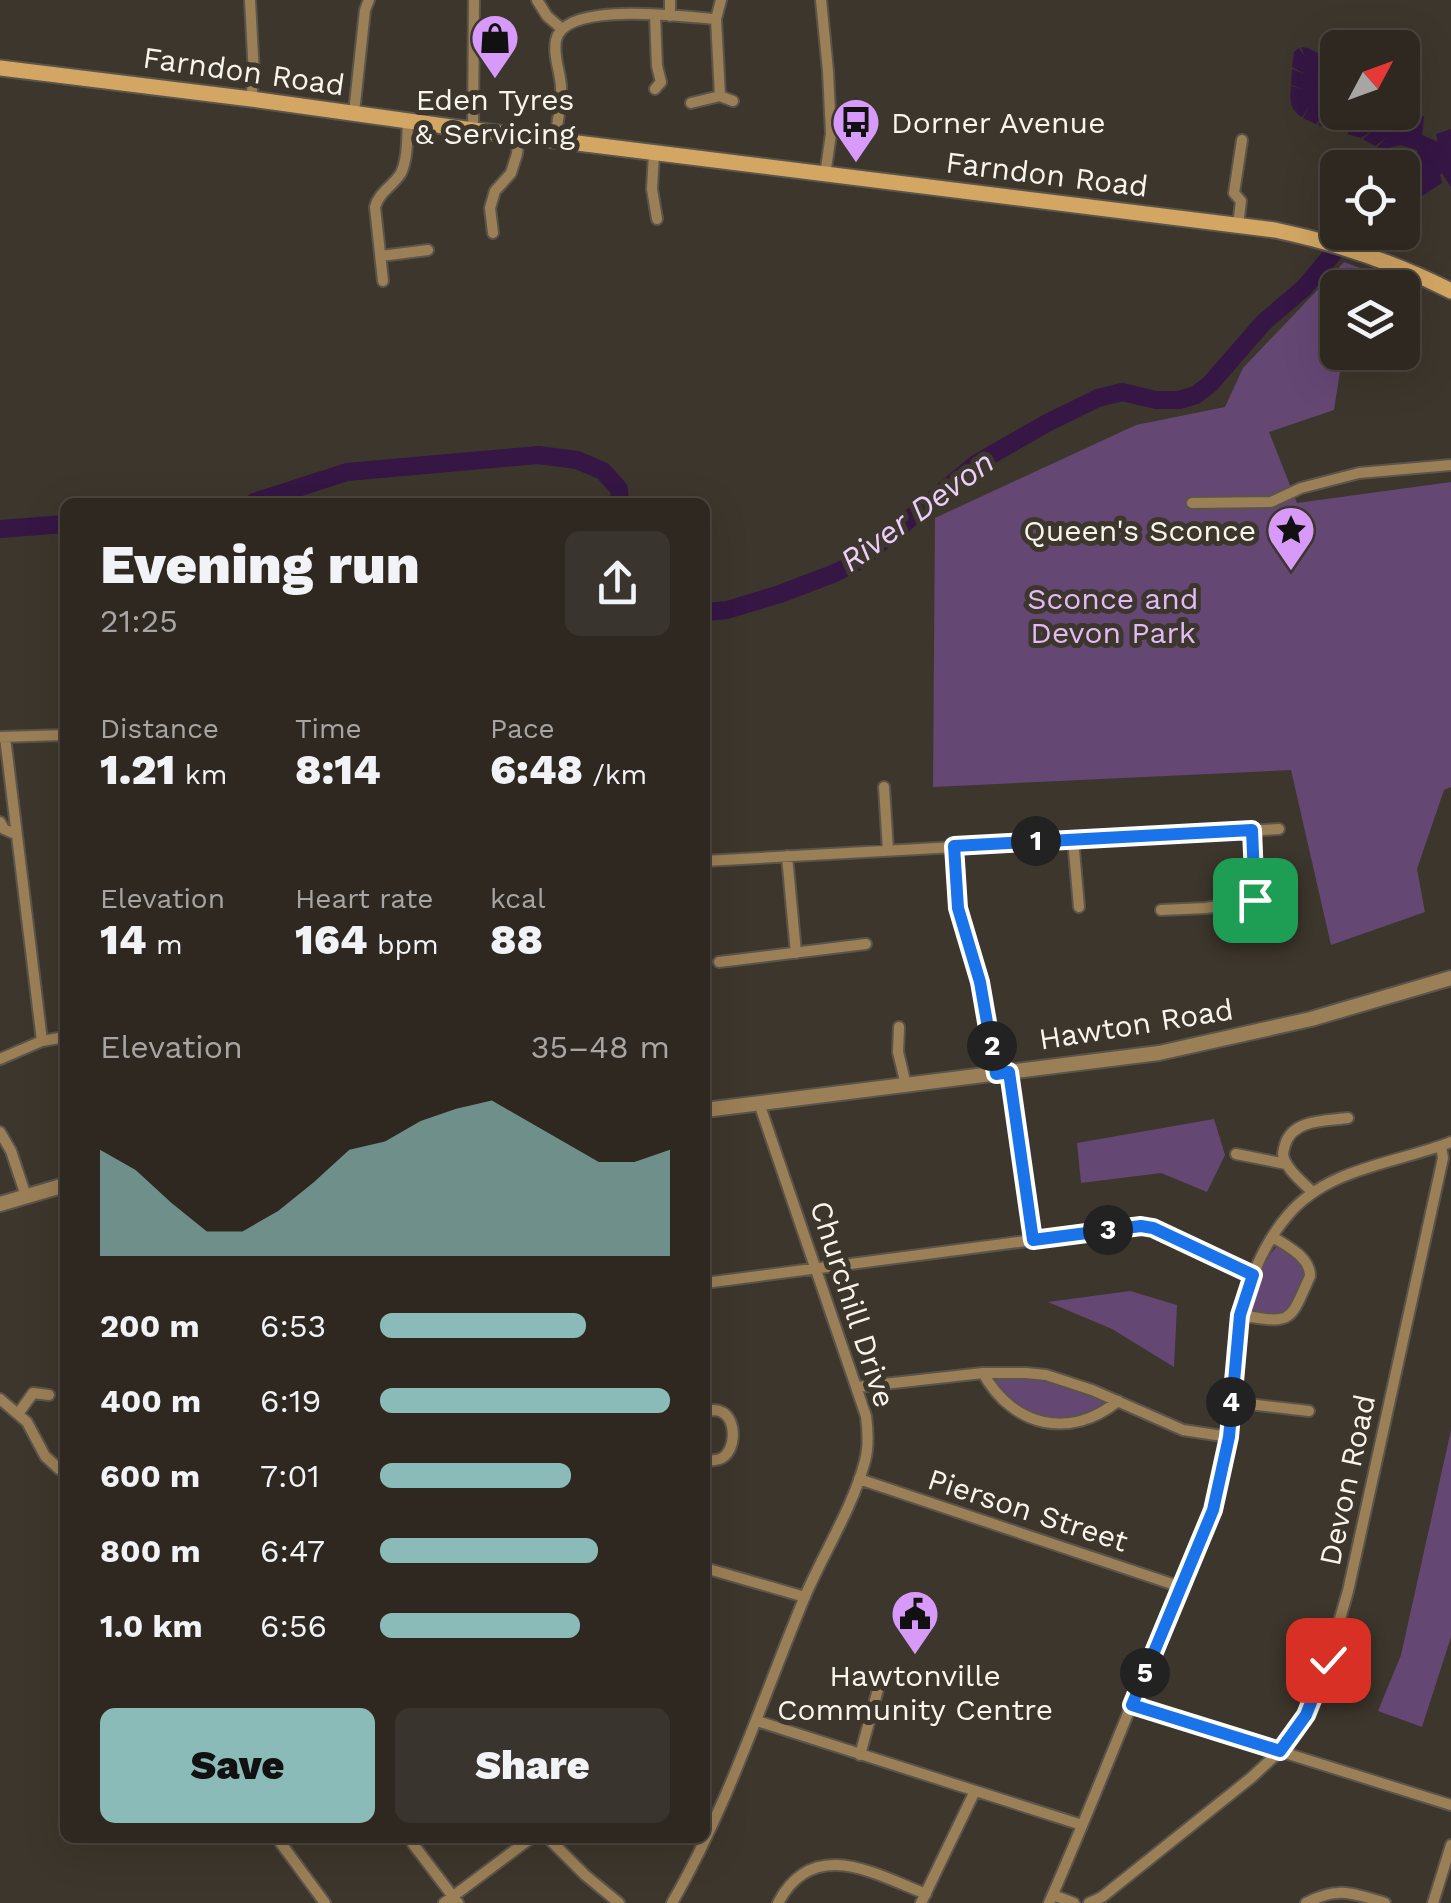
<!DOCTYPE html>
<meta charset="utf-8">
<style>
body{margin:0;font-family:"Work Sans",sans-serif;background:#3a342e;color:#f1f3f6;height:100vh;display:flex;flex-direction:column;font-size:38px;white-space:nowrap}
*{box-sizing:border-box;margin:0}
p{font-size:32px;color:#a7a6a5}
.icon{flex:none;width:55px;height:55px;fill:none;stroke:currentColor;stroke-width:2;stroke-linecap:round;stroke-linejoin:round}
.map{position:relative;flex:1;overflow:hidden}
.panel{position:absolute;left:60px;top:498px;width:650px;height:1345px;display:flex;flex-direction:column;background:#2e2821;border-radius:15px;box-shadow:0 10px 40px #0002,0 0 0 2px #49443f}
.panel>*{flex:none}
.needle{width:65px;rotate:49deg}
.buttons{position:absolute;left:1320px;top:30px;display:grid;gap:20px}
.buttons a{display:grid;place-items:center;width:100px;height:100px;border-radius:15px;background:#2e2821;box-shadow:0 10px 40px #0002,0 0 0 2px #49443f;font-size:50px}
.pin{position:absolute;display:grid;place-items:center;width:85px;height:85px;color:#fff;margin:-42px;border-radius:20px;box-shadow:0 5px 15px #0006}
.km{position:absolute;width:50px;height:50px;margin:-25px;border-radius:50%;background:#222;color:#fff;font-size:28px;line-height:50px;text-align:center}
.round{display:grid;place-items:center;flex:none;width:105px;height:105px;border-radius:15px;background:#3a342e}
.overview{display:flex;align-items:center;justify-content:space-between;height:170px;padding:0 40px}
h1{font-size:55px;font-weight:800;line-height:75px}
.metrics{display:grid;grid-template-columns:repeat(3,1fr);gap:15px;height:170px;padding:10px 40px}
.metrics div{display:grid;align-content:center}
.metrics b{font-size:42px;font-weight:800}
.metrics small{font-size:28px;font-weight:400}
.metrics p{font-size:28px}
.chart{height:280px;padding:20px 40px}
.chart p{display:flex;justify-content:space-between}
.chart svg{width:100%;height:180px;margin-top:10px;fill:#8bbbb9;opacity:.7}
.button{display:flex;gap:20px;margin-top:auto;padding:20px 40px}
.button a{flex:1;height:115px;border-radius:15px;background:#8bbbb9;color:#111;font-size:40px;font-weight:800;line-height:115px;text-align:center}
.button a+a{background:#3a342e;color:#f1f3f6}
ul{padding:0 40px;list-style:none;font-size:32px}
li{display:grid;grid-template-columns:160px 120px 1fr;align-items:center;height:75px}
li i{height:25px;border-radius:12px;background:#8bbbb9}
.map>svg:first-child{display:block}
.green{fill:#654774}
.water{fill:#351644}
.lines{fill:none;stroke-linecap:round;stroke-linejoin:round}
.river{stroke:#351644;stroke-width:18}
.minor-casing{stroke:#5b544b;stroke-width:14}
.tertiary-casing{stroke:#5b544b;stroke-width:18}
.secondary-casing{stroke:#5b544b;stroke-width:19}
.minor{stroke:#9b7f56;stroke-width:10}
.tertiary{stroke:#9b7f56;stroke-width:14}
.secondary{stroke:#d3a663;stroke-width:15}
.route-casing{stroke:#fff;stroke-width:20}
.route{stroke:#1a73e8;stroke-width:12}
.labels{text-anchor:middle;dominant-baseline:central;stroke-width:10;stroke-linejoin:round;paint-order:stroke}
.street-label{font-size:30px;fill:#f8f4ee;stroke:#3d362c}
.poi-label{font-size:30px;fill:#f8f4ee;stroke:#3d362c}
.park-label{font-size:30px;fill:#e2baf8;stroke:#3d362c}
.water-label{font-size:32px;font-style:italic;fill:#edcffe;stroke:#3d362c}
</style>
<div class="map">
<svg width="1451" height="1903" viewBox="0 0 1451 1903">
<rect width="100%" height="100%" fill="#3d362c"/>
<path class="green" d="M1344,262l19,7 -8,18 -17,1v64l5,1 -9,57 -65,22 28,71 154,-21v305l-7,3 -27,79 8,43 -94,33 -40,-175 -358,17 2,-269 201,-93 89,-18 18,-39z
M1214,1119l11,36 -18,37 -46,-19 -80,10 -4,-40z
M1277,1246l25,15c5,20 -3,43 -20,55l-30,-3 -3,-5c5,-20 13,-46 28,-62z
M1130,1291l47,14 -3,62 -62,-38 -64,-27z
M1001,1375l43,5 56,17 4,4v4c-32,26 -89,12 -109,-23z
M1451,1430v207l-29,90 -44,-16 23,-56z"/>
<path class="water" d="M1301,47l7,1 14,7 -2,15 4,-14 12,7v6l1,-5 1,48 60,1v4l2,-4 2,-1 1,-11 11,7 -4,15 5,-14 9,8 -2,18 16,7 -2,-8 15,-5v58l-9,-14 -2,2 2,8 -39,25v-40l15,-12 -1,-6 -17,-5 -15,4 -8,-2 10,-10 -12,9 -12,-7 10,-9 -12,8 -14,-4 11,-13 -11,11 -15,-1 9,-15 -11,13 -12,-4 8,-14 -10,13 -13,-6 7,-13 -8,12c-13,-8 -12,-17 -11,-31l15,4 -15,-5 1,-16 15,6 -15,-8 2,-15 5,-4 6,9z"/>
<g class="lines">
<path class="river" d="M254,502l93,-30 191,-17 39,5 26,11 16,18 1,13
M0,529l65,-5
M705,612l22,-2 53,-16 55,-21 24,-12 118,-98 70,-40 51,-25 24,-6 34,8h23l17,-5 14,-11 54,-62 40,-34 47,-56"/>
<g class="minor-casing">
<path id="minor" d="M250,0l4,75 -3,24
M537,0l10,16 15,13
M721,0l-5,19 4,77 13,5
M821,0l7,71 3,63 -6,41
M670,16v-16
M655,89l6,-7 -4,-16 -2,-51
M691,103l29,-7
M354,113l11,-103 4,-10
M473,130l1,-130
M555,140c2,-17 7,-37 6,-54 -1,-15 -8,-30 -5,-46 9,-40 128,-23 160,-21
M654,153l-2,36 5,30
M1238,225l3,-24 -7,-8 8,-53
M493,233l-3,-25 5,-17 16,-18 6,-19 2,-18
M381,256l47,-6
M383,281l-8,-74c4,-15 18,-21 26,-34 7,-15 6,-36 7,-52
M1192,503l79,-1 30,-14 58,-15 92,-8
M1,737l64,-2
M5,737l37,304
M884,787l4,63
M0,822l4,7 11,5
M1252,830l4,92
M1073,839l6,68
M953,846l5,63 22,74 16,91
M787,856l9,97
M705,861l574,-32
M1161,910l45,-2 49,-8
M719,962l147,-18
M899,1027l-1,25 8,33
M0,1059l42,-18 23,-4
M1009,1072l24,168
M0,1132l11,19 15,45
M1236,1154l50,10
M1312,1192c-8,-9 -22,-19 -27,-31 -3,-6 -2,-9 0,-16 7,-26 41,-24 63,-27
M705,1283l436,-57 12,2 100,47
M1240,1315c53,9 49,8 70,-39 0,-19 -22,-29 -37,-39
M983,1373c30,54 87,67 135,28
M857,1387l126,-14h43l20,2 46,15 91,40 46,7
M0,1399l27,23 18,34 14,13h6
M1232,1402l77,9
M705,1411c6,-1 12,-2 17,1 15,8 14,38 0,46 -5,3 -11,2 -17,3
M18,1414l15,-21 16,2
M859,1479l322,108
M705,1568l100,29
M1132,1705l319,100
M757,1721l325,104
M860,1755l20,-73
M277,1838l48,65
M548,1838l37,37 34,28
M413,1844l45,59
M1053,1895l21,8
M444,1903l87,-65
M672,1903c55,-95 89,-200 131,-302 19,-46 49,-91 62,-140 4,-15 3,-30 1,-45l-107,-313
M778,1903c35,-67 97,-29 148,-9
M921,1903l54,-112
M1049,1903c35,-79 66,-159 99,-238 21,-51 45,-101 64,-154 35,-98 3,-210 76,-296 41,-48 107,-51 163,-73
M1089,1903l13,-6 150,-120 28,-26 26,-36 22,-55 20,-69 95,-433 -2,-12
M1306,1903c32,-17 47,-10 79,0
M1433,1903l18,-58"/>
</g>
<g class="tertiary-casing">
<path id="tertiary" d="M705,1110l454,-57 152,-34 140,-41
M0,1204l65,-19"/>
</g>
<g class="secondary-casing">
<path id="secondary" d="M0,68l251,31 222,31 802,100c62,13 119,32 176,61"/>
</g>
<use href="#minor" class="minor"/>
<use href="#tertiary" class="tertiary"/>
<use href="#secondary" class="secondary"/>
</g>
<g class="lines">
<g class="route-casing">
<path id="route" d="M1255,900l-3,-70 -298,16 4,62 22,74 16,92 13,-2 24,168 108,-14 12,2 100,47 -13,40 -11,122 -16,73 -81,195 148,46 26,-36 22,-55"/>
</g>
<use href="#route" class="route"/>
</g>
<defs>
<g id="shop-pin" transform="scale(2.5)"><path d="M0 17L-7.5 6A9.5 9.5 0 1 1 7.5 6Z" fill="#d89af8" stroke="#3d362c"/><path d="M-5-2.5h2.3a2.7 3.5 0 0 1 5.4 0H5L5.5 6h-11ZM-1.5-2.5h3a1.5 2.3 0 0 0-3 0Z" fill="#111"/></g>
<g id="bus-pin" transform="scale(2.5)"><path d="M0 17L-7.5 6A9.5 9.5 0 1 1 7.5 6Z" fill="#d89af8" stroke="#3d362c"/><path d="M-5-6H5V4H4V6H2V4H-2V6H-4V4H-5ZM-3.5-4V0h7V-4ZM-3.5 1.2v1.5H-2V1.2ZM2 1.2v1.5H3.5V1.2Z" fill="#111"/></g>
<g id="sight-pin" transform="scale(2.5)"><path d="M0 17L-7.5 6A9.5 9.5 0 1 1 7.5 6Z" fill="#d89af8" stroke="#3d362c"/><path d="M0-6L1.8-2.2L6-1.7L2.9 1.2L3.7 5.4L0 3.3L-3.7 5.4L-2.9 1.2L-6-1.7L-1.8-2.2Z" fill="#111"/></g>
<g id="civic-pin" transform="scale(2.5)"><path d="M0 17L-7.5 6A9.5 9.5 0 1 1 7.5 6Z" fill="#d89af8" stroke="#3d362c"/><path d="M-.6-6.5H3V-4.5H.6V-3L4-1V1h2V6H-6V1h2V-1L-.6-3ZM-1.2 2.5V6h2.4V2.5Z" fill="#111"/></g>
</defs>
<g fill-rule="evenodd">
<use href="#shop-pin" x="495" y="38"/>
<use href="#bus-pin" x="856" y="122"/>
<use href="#sight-pin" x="1291" y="530"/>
<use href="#civic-pin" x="915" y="1614"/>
</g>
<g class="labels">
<g class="street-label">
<text transform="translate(244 71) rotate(8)">Farndon Road</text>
<text transform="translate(1047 174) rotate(7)">Farndon Road</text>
<text transform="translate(1136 1024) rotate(-9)">Hawton Road</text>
<text transform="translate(853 1304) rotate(72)">Churchill Drive</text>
<text transform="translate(1347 1480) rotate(-78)">Devon Road</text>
<text transform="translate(1028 1510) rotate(18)">Pierson Street</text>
</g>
<g class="poi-label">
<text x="495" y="99">Eden Tyres<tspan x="495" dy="34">&amp; Servicing</tspan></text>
<text x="891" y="122" text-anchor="start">Dorner Avenue</text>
<text x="1256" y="530" text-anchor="end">Queen's Sconce</text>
<text x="915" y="1675">Hawtonville<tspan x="915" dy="34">Community Centre</tspan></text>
</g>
<g class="park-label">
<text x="1113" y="598">Sconce and<tspan x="1113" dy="34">Devon Park</tspan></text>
</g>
<g class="water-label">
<text transform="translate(917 511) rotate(-36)">River Devon</text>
</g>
</g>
</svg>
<div class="buttons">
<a><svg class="needle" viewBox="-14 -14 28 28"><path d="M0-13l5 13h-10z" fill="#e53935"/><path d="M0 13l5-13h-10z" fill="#a7a6a5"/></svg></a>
<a><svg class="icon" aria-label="locate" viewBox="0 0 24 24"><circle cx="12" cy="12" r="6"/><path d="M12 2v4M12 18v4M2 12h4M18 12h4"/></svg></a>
<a><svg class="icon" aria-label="layers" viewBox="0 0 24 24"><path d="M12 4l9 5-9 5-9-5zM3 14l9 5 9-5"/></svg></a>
</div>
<div class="pin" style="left:1255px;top:900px;background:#1e9e55"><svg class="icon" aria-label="arrive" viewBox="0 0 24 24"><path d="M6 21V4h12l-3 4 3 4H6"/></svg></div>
<div class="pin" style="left:1328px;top:1660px;background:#d93025"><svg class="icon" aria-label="check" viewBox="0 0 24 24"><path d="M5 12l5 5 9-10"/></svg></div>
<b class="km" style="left:1036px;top:841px">1</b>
<b class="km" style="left:992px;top:1046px">2</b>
<b class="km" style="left:1108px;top:1230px">3</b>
<b class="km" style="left:1231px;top:1402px">4</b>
<b class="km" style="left:1145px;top:1673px">5</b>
<section class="panel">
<div class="overview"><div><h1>Evening run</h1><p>21:25</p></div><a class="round"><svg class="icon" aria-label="share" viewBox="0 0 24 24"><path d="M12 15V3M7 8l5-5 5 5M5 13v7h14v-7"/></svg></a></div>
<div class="metrics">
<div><p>Distance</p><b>1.21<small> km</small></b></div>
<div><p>Time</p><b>8:14</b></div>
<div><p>Pace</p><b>6:48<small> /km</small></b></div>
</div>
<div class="metrics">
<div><p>Elevation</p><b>14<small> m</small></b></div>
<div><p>Heart rate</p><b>164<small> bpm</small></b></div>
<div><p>kcal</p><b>88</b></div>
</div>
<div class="chart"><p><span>Elevation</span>35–48 m</p>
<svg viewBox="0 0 160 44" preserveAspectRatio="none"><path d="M0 44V18L10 23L20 31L30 38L40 38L50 33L60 26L70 18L80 16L90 11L100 8L110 6L120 11L130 16L140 21L150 21L160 18V44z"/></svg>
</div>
<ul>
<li><b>200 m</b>6:53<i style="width:71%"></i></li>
<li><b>400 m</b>6:19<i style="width:100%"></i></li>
<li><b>600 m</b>7:01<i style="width:66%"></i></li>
<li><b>800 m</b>6:47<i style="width:75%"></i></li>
<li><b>1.0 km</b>6:56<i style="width:69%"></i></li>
</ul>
<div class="button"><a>Save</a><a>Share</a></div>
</section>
</div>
